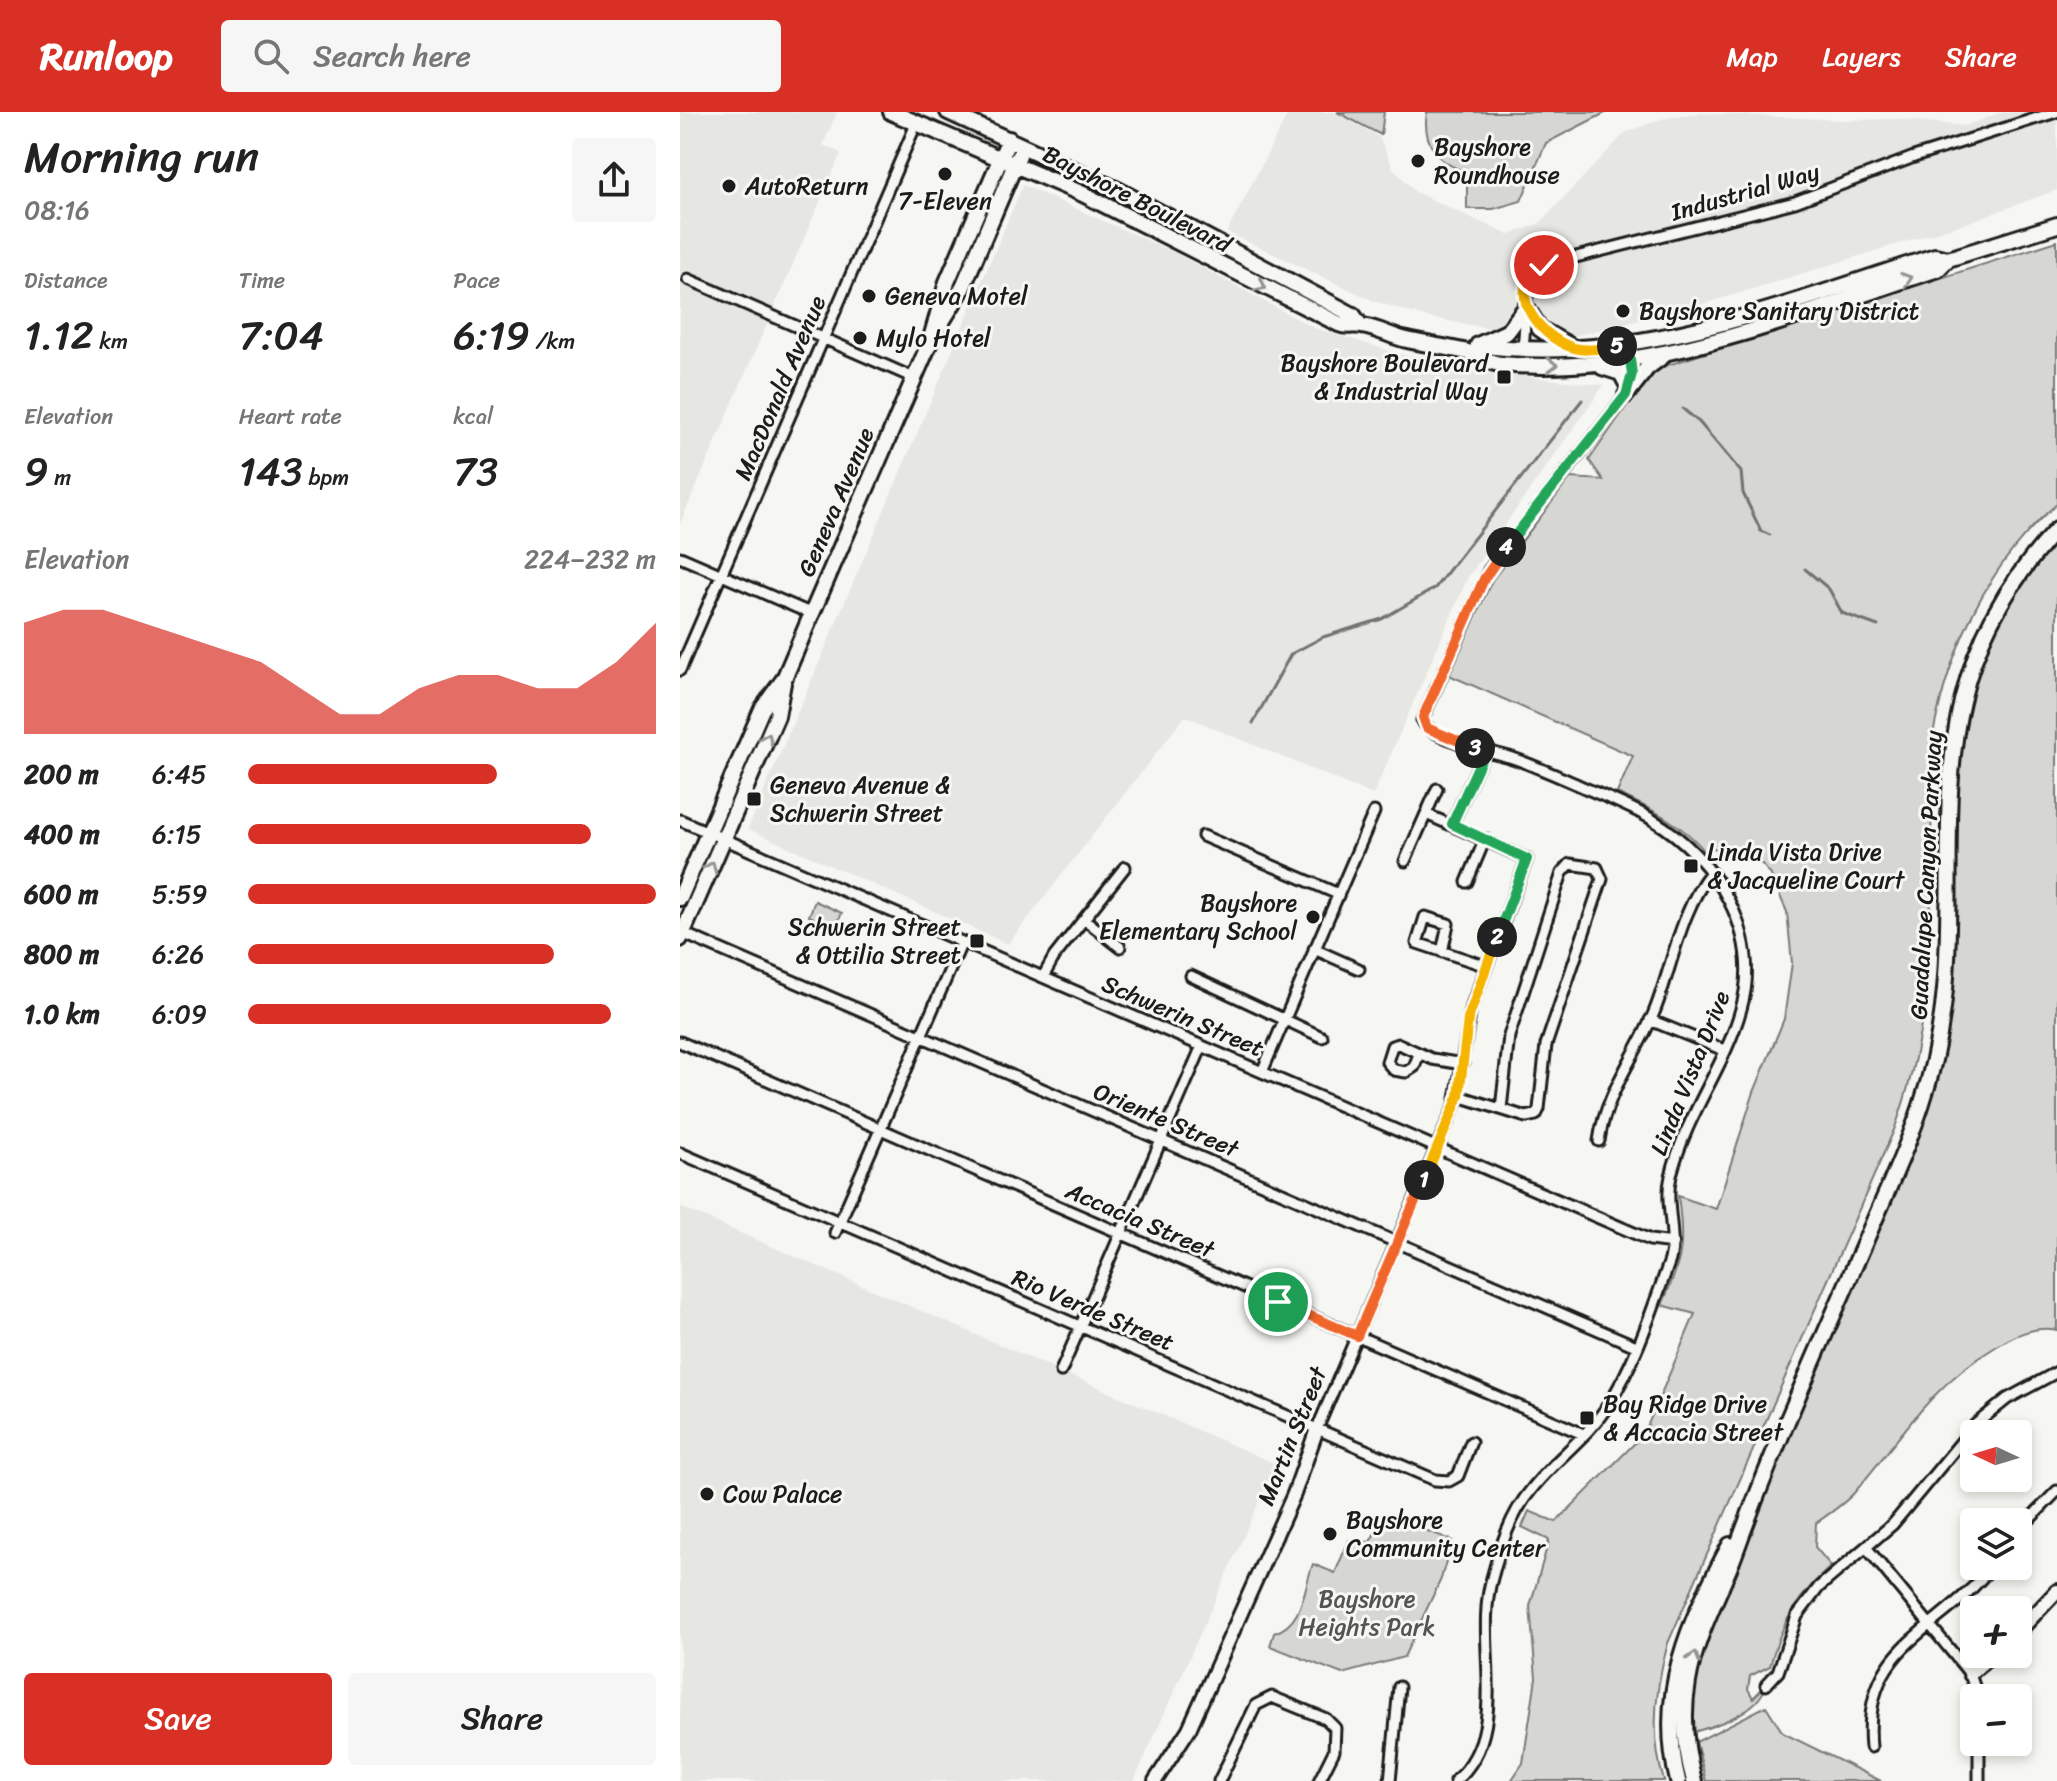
<!DOCTYPE html>
<meta charset="utf-8">
<style>
body{margin:0;font-family:Sriracha,sans-serif;background:#f6f6f6;color:#222;height:100vh;display:flex;flex-direction:column;font-size:30px;white-space:nowrap}
*{box-sizing:border-box;margin:0}
p{font-size:26px;color:#767676}
.icon{flex:none;width:44px;height:44px;fill:none;stroke:currentColor;stroke-width:2;stroke-linecap:round;stroke-linejoin:round}
.map{position:relative;flex:1;overflow:hidden}
.side{display:flex;flex-direction:column;background:#fff;width:680px}
.side>*{flex:none}
.needle{width:52px;rotate:274deg}
.tools{position:absolute;left:1280px;top:1308px;display:grid;gap:16px}
.tools a{display:grid;place-items:center;width:72px;height:72px;border-radius:8px;background:#fff;box-shadow:0 4px 12px #0003;font-size:40px}
.pin{position:absolute;display:grid;place-items:center;width:68px;height:68px;color:#fff;margin:-34px;border:4px solid #fff;border-radius:50%;box-shadow:0 2px 8px #0007}
.km{position:absolute;width:40px;height:40px;margin:-20px;border-radius:50%;background:#222;color:#fff;font-size:22px;line-height:40px;text-align:center}
.round{display:grid;place-items:center;flex:none;width:84px;height:84px;border-radius:8px;background:#f6f6f6}
.overview{display:flex;align-items:center;justify-content:space-between;height:136px;padding:0 24px}
h1{font-size:44px;font-weight:600;line-height:60px}
.stats{display:grid;grid-template-columns:repeat(3,1fr);gap:12px;height:136px;padding:8px 24px}
.stats div{display:grid;align-content:center}
.stats b{font-size:40px;font-weight:600}
.stats small{font-size:22px;font-weight:400}
.stats p{font-size:22px}
.chart{height:224px;padding:16px 24px}
.chart p{display:flex;justify-content:space-between}
.chart svg{width:100%;height:144px;margin-top:8px;fill:#d93025;opacity:.7}
.primary-button{display:flex;gap:16px;margin-top:auto;padding:16px 24px}
.primary-button a{flex:1;height:92px;border-radius:8px;background:#d93025;color:#fff;font-size:32px;font-weight:600;line-height:92px;text-align:center}
.primary-button a+a{background:#f6f6f6;color:#222}
ul{padding:0 24px;list-style:none;font-size:26px}
li{display:grid;grid-template-columns:128px 96px 1fr;align-items:center;height:60px}
li i{height:20px;border-radius:10px;background:#d93025}
header{display:flex;align-items:center;gap:48px;box-sizing:border-box;height:112px;padding:0 40px;background:#d93025;color:#fff}
header strong{font-size:38px}
nav{display:flex;gap:44px;margin-inline-start:auto;font-size:28px}
.search{width:560px;height:72px;background:#f6f6f6;display:flex;align-items:center;gap:20px;box-sizing:border-box;padding:0 28px;border-radius:8px;color:#767676;font-size:30px}
main{display:flex;flex:1;min-height:0}
.map>svg:first-child{display:block}
.built{fill:#e6e6e2}
.green{fill:#d6d6d2;stroke:#797977;stroke-width:2}
.lines{fill:none;stroke-linecap:round;stroke-linejoin:round}
.stream{stroke:#727271;stroke-width:3}
.street-casing{stroke:#1c1c1c;stroke-width:15}
.secondary-casing{stroke:#1c1c1c;stroke-width:18}
.primary-casing{stroke:#1c1c1c;stroke-width:20}
.street{stroke:#f6f6f2;stroke-width:9}
.secondary{stroke:#f6f6f2;stroke-width:12}
.primary{stroke:#f6f6f2;stroke-width:14}
.oneway{stroke:#949492}
.split-1-casing{stroke:#fff;stroke-width:16}
.split-2-casing{stroke:#fff;stroke-width:16}
.split-3-casing{stroke:#fff;stroke-width:16}
.split-4-casing{stroke:#fff;stroke-width:16}
.split-5-casing{stroke:#fff;stroke-width:16}
.split-6-casing{stroke:#fff;stroke-width:16}
.split-1{stroke:#f0652b;stroke-width:10}
.split-2{stroke:#f5b400;stroke-width:10}
.split-3{stroke:#22a559;stroke-width:10}
.split-4{stroke:#f0652b;stroke-width:10}
.split-5{stroke:#22a559;stroke-width:10}
.split-6{stroke:#f5b400;stroke-width:10}
.poi-dot{fill:#1c1c1c;stroke:#f6f6f2;stroke-width:3}
.labels{text-anchor:middle;dominant-baseline:central;stroke-width:6;stroke-linejoin:round;paint-order:stroke}
.poi-label{font-size:24px;fill:#1c1c1c;stroke:#f6f6f2;text-anchor:start}
.street-label{font-size:24px;fill:#1c1c1c;stroke:#f6f6f2}
.park-label{font-size:24px;fill:#545453;stroke:#f6f6f2}
</style>
<header>
<strong>Runloop</strong>
<div class="search"><svg class="icon" aria-label="search" viewBox="0 0 24 24"><circle cx="10" cy="10" r="6"/><path d="M15 15l6 6"/></svg>Search here</div>
<nav><a>Map</a><a>Layers</a><a>Share</a></nav>
</header>
<main>
<section class="side">
<div class="overview"><div><h1>Morning run</h1><p>08:16</p></div><a class="round"><svg class="icon" aria-label="share" viewBox="0 0 24 24"><path d="M12 15V3M7 8l5-5 5 5M5 13v7h14v-7"/></svg></a></div>
<div class="stats">
<div><p>Distance</p><b>1.12<small> km</small></b></div>
<div><p>Time</p><b>7:04</b></div>
<div><p>Pace</p><b>6:19<small> /km</small></b></div>
</div>
<div class="stats">
<div><p>Elevation</p><b>9<small> m</small></b></div>
<div><p>Heart rate</p><b>143<small> bpm</small></b></div>
<div><p>kcal</p><b>73</b></div>
</div>
<div class="chart"><p><span>Elevation</span>224–232 m</p>
<svg viewBox="0 0 160 44" preserveAspectRatio="none"><path d="M0 44V10L10 6L20 6L30 10L40 14L50 18L60 22L70 30L80 38L90 38L100 30L110 26L120 26L130 30L140 30L150 22L160 10V44z"/></svg>
</div>
<ul>
<li><b>200 m</b>6:45<i style="width:61%"></i></li>
<li><b>400 m</b>6:15<i style="width:84%"></i></li>
<li><b>600 m</b>5:59<i style="width:100%"></i></li>
<li><b>800 m</b>6:26<i style="width:75%"></i></li>
<li><b>1.0 km</b>6:09<i style="width:89%"></i></li>
</ul>
<div class="primary-button"><a>Save</a><a>Share</a></div>
</section>
<div class="map">
<svg width="1377" height="1669" viewBox="0 0 1377 1669">
<rect width="100%" height="100%" fill="#f6f6f2"/>
<filter id="ink" filterUnits="userSpaceOnUse"><feTurbulence type="fractalNoise" baseFrequency=".0125" numOctaves="2"/><feDisplacementMap in="SourceGraphic" scale="16" xChannelSelector="R" yChannelSelector="G"/><feConvolveMatrix kernelMatrix="1 2 1 2 8 2 1 2 1" color-interpolation-filters="sRGB"/></filter>
<g filter="url(#ink)">
<path class="built" d="M0,0h157l-14,33 18,8 -161,371z
M609,0h45l45,25 14,31 22,24 94,43 31,-12 85,-90 36,-14 39,-6 142,7 57,-1 66,7 37,-14h55v78l-91,33 -272,84 -125,30 -74,-8 -70,-12 -51,-16 -147,-69z
M343,73l150,67 141,76 136,41 154,16 -136,192 -95,218 -188,-79 -177,228 -260,-115z
M0,1095l596,257 -142,317h-454z"/>
<path class="green" d="M657,0h47l-3,23z
M747,0h180l-61,31 -25,58 -28,8h-26v-38c-30,-6 -45,-29 -40,-59z
M1377,129v263c-70,59 -109,147 -125,236 -3,131 9,267 -38,390l-226,513c-13,45 -18,93 -4,138h-153l12,-18 13,-85 -6,-72 19,-66 -27,-13 7,-16 27,11 88,-88 51,-120 -33,-9c20,-47 23,-58 16,-109l38,13 38,-117 30,-73 8,-56 -5,-51 -16,-37 -9,-11 -48,-16 -7,6c-23,-30 -56,-45 -90,-61l16,-37 -184,-81 42,-93 79,-104 33,2 -14,-20 63,-90z
M1377,417v801c-23,-5 -44,6 -63,18 -66,40 -91,88 -140,145 -10,11 -25,21 -38,30l-1,24 16,19c-34,31 -49,55 -61,100l-20,10 -2,13 5,9 13,-13c-7,28 -55,43 -81,49l3,-51 220,-542 28,-89 13,-281 40,-147z
M135,789l27,12 -7,15 -26,-12z
M710,1405l62,23 -11,39 -37,78 -62,17 -72,-28 4,-13c30,-9 29,-44 39,-69l22,9 14,-33 21,2 10,-19 6,3z
M1086,1594l17,27 98,48h-175l-10,-39z"/>
<g class="lines">
<path class="stream" d="M1003,297l16,13 42,50 2,21 18,38 9,4
M1125,457l24,20 13,24 36,13
M573,611l38,-69 32,-17 59,-18 53,-31 147,-188"/>
<g class="street-casing">
<path id="street" d="M8,167l226,99
M843,239l5,-69 16,-17 251,-63 119,-45 142,-45
M0,445l132,57
M0,558l237,-548
M0,708l970,420 23,3
M772,712l33,-73
M523,724l135,58
M725,749l32,-72
M787,770l18,-43
M404,807l36,28
M0,820l956,414
M634,837l45,20
M762,840l6,-28 -23,-7 -8,26 69,23
M511,864l131,61
M363,865l11,-20 71,-90
M970,908l74,30
M0,930l903,392
M739,942l-5,13 -8,5 -12,-2 -7,-8 5,-16 7,-2 33,15 31,5
M582,960l112,-260
M779,984l67,21 10,-2 3,-6 7,-64 56,-166 -5,-11 -27,-4 -8,9 -53,163 -8,73
M919,1029c7,-50 38,-86 56,-131 18,-46 25,-99 56,-138
M0,1041l755,327 14,1 9,-5 13,-34
M155,1121l127,-291
M381,1259l141,-325
M637,1317l138,-324 16,-97 56,-149 -101,-45
M1338,1419l39,-40
M1186,1435l104,127 8,24
M1086,1573l12,-13 19,-56 22,-29 74,-63 83,-100 31,-25 50,-27
M1191,1635c-10,-103 69,-114 121,-181
M539,1669l37,-76 16,-8 54,22 9,9 -1,23 -15,30
M710,1669l9,-94
M775,1669c58,-49 18,-139 37,-203 8,-30 18,-63 39,-88 23,-30 57,-53 77,-85 28,-43 45,-98 62,-145 7,-28 -6,-56 1,-84 14,-60 54,-109 70,-167 22,-75 -25,-151 -88,-189 -24,-15 -51,-24 -77,-36 -22,-9 -44,-20 -67,-27 -19,-6 -79,-18 -87,-37l67,-150 137,-175 6,-21 -4,-29
M1299,1669v-39"/>
</g>
<g class="secondary-casing">
<path id="secondary" d="M1338,1520l39,-41
M1290,1562l23,-20
M475,1669l34,-52 105,-235 23,-65"/>
</g>
<g class="primary-casing">
<path id="primary" d="M211,0l192,82 256,130c9,4 14,0 23,2 14,2 27,9 41,13 21,5 43,8 65,13 12,3 19,11 33,12 150,14 298,-50 437,-95l10,-10 109,-34
M268,0l170,78 235,125 7,10
M258,216l24,-39 57,-134
M798,233l29,-13 19,-25 14,22 32,18
M792,241l13,-7c155,19 304,-44 450,-90l13,3
M922,255l19,6 8,15
M946,283l21,-27 16,-12
M0,786l82,-189 22,-30 26,-61 120,-276 17,-60 62,-143
M0,827l97,-223 6,-33
M998,1669c-22,-89 11,-159 52,-236
M1014,1669c-9,-33 -12,-66 -6,-99 7,-45 30,-84 46,-126 38,-106 86,-210 131,-314 19,-45 41,-90 56,-136 71,-207 -41,-390 136,-577"/>
</g>
<use href="#street" class="street"/>
<use href="#secondary" class="secondary"/>
<use href="#primary" class="primary"/>
</g>
<defs><path id="oneway-chevron" d="M-2-3.5L2.5 0L-2 3.5" fill="none" stroke-width="1.6" stroke-linecap="round" stroke-linejoin="round" transform="scale(2)"/></defs>
<g class="oneway">
<use href="#oneway-chevron" transform="translate(1227 167) rotate(-18)"/>
<use href="#oneway-chevron" transform="translate(581 174) rotate(27)"/>
<use href="#oneway-chevron" transform="translate(872 253)"/>
<use href="#oneway-chevron" transform="translate(87 626) rotate(-66)"/>
<use href="#oneway-chevron" transform="translate(31 755) rotate(-67)"/>
<use href="#oneway-chevron" transform="translate(1014 1545) rotate(-74)"/>
</g>
</g>
<g class="lines" filter="url(#ink)">
<g class="split-1-casing">
<path id="split-1" d="M598,1190l79,34 67,-156"/>
</g>
<g class="split-2-casing">
<path id="split-2" d="M744,1068l35,-84 9,-77 29,-82"/>
</g>
<g class="split-3-casing">
<path id="split-3" d="M795,636l10,3 -33,73 75,35 -30,78"/>
</g>
<g class="split-4-casing">
<path id="split-4" d="M795,636l-48,-20 -4,-11 61,-138 22,-32"/>
</g>
<g class="split-5-casing">
<path id="split-5" d="M826,435l120,-152 6,-21 -4,-29 -11,1"/>
</g>
<g class="split-6-casing">
<path id="split-6" d="M864,153c-46,25 0,78 35,84 11,2 26,-1 38,-3"/>
</g>
<use href="#split-1" class="split-1"/>
<use href="#split-2" class="split-2"/>
<use href="#split-3" class="split-3"/>
<use href="#split-4" class="split-4"/>
<use href="#split-5" class="split-5"/>
<use href="#split-6" class="split-6"/>
</g>
<g class="poi-dot">
<circle cx="738" cy="49" r="8"/>
<circle cx="265" cy="62" r="8"/>
<circle cx="49" cy="74" r="8"/>
<circle cx="189" cy="184" r="8"/>
<circle cx="943" cy="199" r="8"/>
<circle cx="180" cy="226" r="8"/>
<rect x="816" y="257" width="16" height="16" rx="4"/>
<rect x="66" y="679" width="16" height="16" rx="4"/>
<rect x="1003" y="746" width="16" height="16" rx="4"/>
<circle cx="633" cy="805" r="8"/>
<rect x="289" y="821" width="16" height="16" rx="4"/>
<rect x="899" y="1298" width="16" height="16" rx="4"/>
<circle cx="27" cy="1382" r="8"/>
<circle cx="650" cy="1422" r="8"/>
</g>
<g class="labels">
<g class="poi-label">
<text x="754" y="35">Bayshore<tspan x="754" dy="28">Roundhouse</tspan></text>
<text x="65" y="74">AutoReturn</text>
<text x="265" y="89" text-anchor="middle">7-Eleven</text>
<text x="205" y="184">Geneva Motel</text>
<text x="959" y="199">Bayshore Sanitary District</text>
<text x="196" y="226">Mylo Hotel</text>
<text x="808" y="251" text-anchor="end">Bayshore Boulevard<tspan x="808" dy="28">&amp; Industrial Way</tspan></text>
<text x="90" y="673">Geneva Avenue &amp;<tspan x="90" dy="28">Schwerin Street</tspan></text>
<text x="1027" y="740">Linda Vista Drive<tspan x="1027" dy="28">&amp; Jacqueline Court</tspan></text>
<text x="617" y="791" text-anchor="end">Bayshore<tspan x="617" dy="28">Elementary School</tspan></text>
<text x="281" y="815" text-anchor="end">Schwerin Street<tspan x="281" dy="28">&amp; Ottilia Street</tspan></text>
<text x="923" y="1292">Bay Ridge Drive<tspan x="923" dy="28">&amp; Accacia Street</tspan></text>
<text x="43" y="1382">Cow Palace</text>
<text x="666" y="1408">Bayshore<tspan x="666" dy="28">Community Center</tspan></text>
</g>
<g class="street-label">
<text transform="translate(1065 80) rotate(-16)">Industrial Way</text>
<text transform="translate(457 87) rotate(27)">Bayshore Boulevard</text>
<text transform="translate(100 276) rotate(-67)">MacDonald Avenue</text>
<text transform="translate(156 390) rotate(-67)">Geneva Avenue</text>
<text transform="translate(1246 763) rotate(-87)">Guadalupe Canyon Parkway</text>
<text transform="translate(503 904) rotate(23)">Schwerin Street</text>
<text transform="translate(1010 961) rotate(-68)">Linda Vista Drive</text>
<text transform="translate(486 1008) rotate(23)">Oriente Street</text>
<text transform="translate(460 1108) rotate(23)">Accacia Street</text>
<text transform="translate(413 1198) rotate(23)">Rio Verde Street</text>
<text transform="translate(612 1324) rotate(-68)">Martin Street</text>
</g>
<g class="park-label">
<text x="687" y="1487">Bayshore<tspan x="687" dy="28">Heights Park</tspan></text>
</g>
</g>
</svg>
<div class="tools">
<a><svg class="needle" viewBox="-14 -14 28 28"><path d="M0-13l5 13h-10z" fill="#e53935"/><path d="M0 13l5-13h-10z" fill="#767676"/></svg></a>
<a><svg class="icon" aria-label="layers" viewBox="0 0 24 24"><path d="M12 4l9 5-9 5-9-5zM3 14l9 5 9-5"/></svg></a>
<a>+</a>
<a>−</a>
</div>
<div class="pin" style="left:598px;top:1190px;background:#1e9e55"><svg class="icon" aria-label="arrive" viewBox="0 0 24 24"><path d="M6 21V4h12l-3 4 3 4H6"/></svg></div>
<div class="pin" style="left:864px;top:153px;background:#d93025"><svg class="icon" aria-label="check" viewBox="0 0 24 24"><path d="M5 12l5 5 9-10"/></svg></div>
<b class="km" style="left:744px;top:1068px">1</b>
<b class="km" style="left:817px;top:825px">2</b>
<b class="km" style="left:795px;top:636px">3</b>
<b class="km" style="left:826px;top:435px">4</b>
<b class="km" style="left:937px;top:234px">5</b>
</div>
</main>
